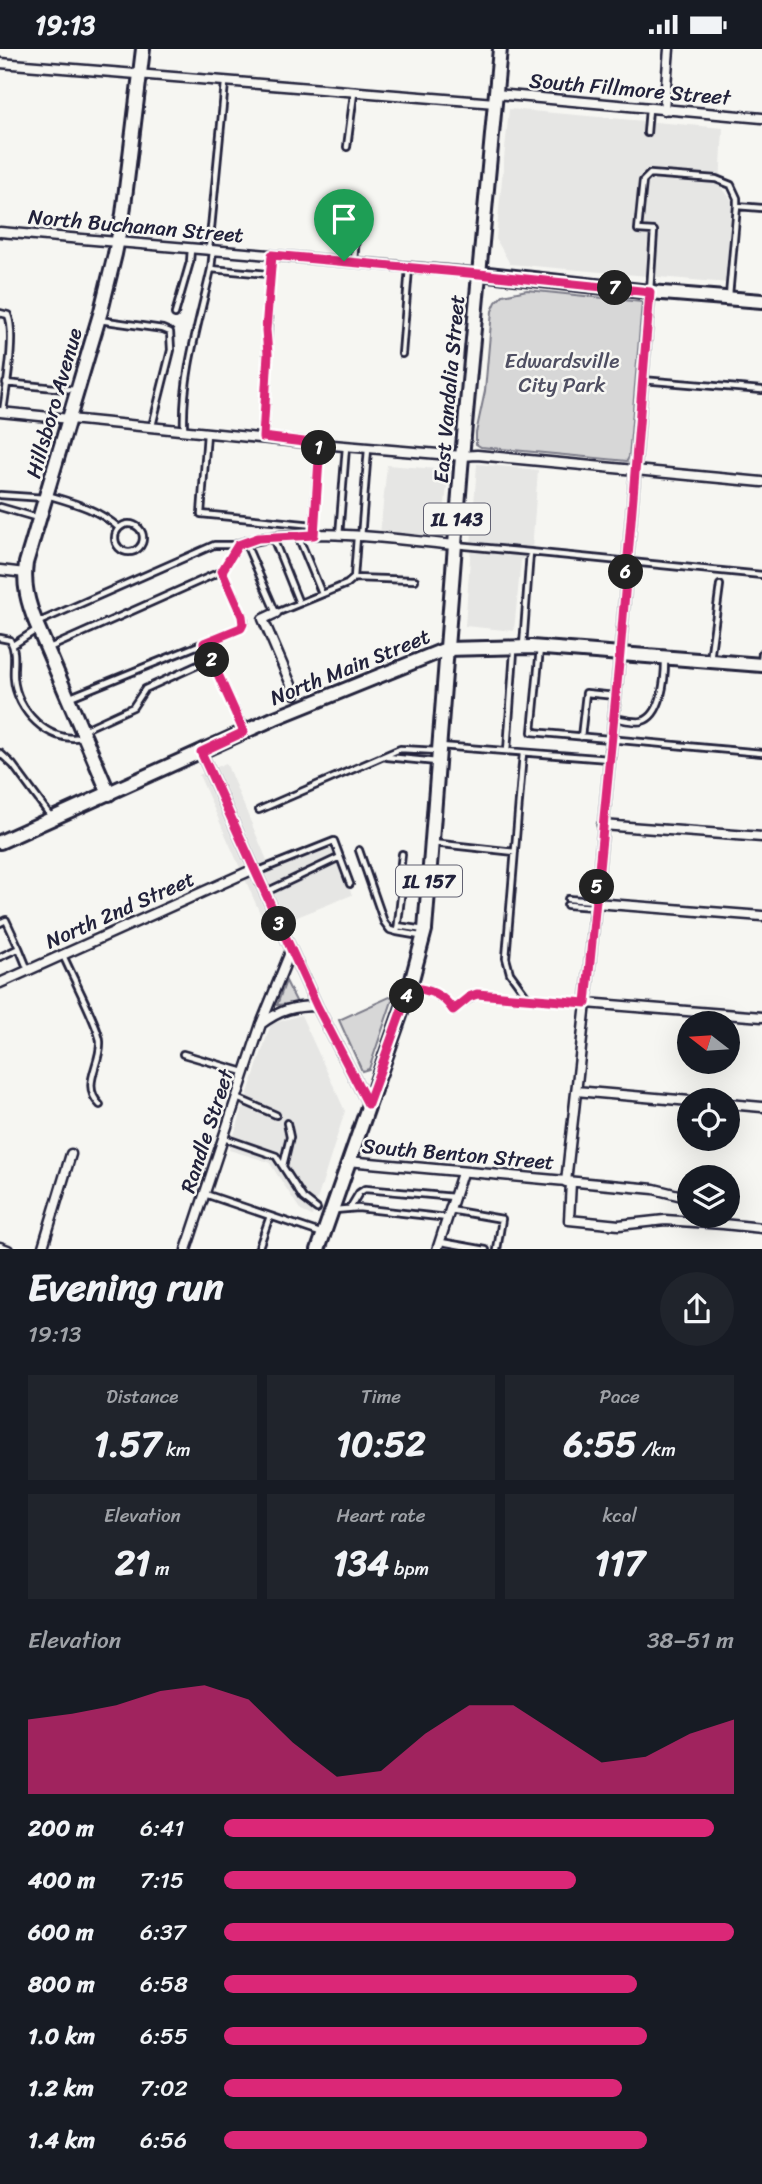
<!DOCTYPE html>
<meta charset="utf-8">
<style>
body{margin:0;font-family:Sriracha,sans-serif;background:#20242c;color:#f1f3f6;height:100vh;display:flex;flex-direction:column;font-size:26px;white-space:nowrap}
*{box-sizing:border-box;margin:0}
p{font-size:23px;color:#9ea1a6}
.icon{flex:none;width:38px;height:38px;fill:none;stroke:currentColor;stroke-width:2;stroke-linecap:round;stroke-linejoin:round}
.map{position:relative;height:1200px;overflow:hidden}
.details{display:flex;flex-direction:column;background:#171b24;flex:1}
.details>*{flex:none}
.needle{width:46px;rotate:287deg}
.controls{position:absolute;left:677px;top:962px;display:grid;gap:14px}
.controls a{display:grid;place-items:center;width:63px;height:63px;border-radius:50%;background:#171b24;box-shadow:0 7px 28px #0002;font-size:35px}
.pin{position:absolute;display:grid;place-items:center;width:60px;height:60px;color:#fff;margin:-72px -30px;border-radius:50% 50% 50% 0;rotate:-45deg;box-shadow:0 0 7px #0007}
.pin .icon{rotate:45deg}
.km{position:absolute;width:35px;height:35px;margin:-18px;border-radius:50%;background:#222;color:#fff;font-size:19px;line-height:35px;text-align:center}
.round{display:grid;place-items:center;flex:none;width:74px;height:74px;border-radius:37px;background:#20242c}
.head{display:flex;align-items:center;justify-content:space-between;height:119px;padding:0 28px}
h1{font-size:38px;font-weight:700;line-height:52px}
.metrics{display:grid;grid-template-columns:repeat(3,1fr);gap:10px;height:119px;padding:7px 28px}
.metrics div{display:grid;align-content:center;border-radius:0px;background:#20242c;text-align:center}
.metrics b{font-size:35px;font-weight:700}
.metrics small{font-size:19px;font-weight:400}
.metrics p{font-size:19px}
.chart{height:196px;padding:14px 28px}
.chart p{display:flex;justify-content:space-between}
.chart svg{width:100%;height:126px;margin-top:7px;fill:#db2777;opacity:.7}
ul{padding:0 28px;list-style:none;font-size:23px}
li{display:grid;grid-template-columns:112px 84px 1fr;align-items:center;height:52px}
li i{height:18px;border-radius:9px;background:#db2777}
.status{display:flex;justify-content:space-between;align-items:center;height:49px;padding:0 35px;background:#171b24;direction:ltr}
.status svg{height:19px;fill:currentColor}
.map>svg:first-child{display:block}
.built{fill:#e6e6e4}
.green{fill:#d7d7d7;stroke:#7c7c89;stroke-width:2}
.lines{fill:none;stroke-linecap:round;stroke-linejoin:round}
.lane-casing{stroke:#22223b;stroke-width:10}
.street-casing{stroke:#22223b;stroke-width:13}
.secondary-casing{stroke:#22223b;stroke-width:18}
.primary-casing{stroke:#22223b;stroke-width:18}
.lane{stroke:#f6f6f2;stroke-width:4.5}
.street{stroke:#f6f6f2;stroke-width:8}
.secondary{stroke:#f6f6f2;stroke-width:12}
.primary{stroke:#f6f6f2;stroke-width:12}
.route-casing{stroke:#fff;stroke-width:14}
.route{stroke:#db2777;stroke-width:9}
.labels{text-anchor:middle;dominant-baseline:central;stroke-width:5;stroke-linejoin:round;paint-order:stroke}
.shield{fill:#f6f6f2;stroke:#626272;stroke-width:2}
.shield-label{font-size:19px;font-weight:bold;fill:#22223b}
.street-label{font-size:21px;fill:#22223b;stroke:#f6f6f2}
.park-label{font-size:21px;fill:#4f4f62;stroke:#f6f6f2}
</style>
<div class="status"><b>19:13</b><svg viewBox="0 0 49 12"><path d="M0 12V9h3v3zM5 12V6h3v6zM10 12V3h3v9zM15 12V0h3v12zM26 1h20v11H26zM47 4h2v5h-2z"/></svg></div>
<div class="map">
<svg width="762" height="1201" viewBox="0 0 762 1201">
<rect width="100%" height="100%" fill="#f6f6f2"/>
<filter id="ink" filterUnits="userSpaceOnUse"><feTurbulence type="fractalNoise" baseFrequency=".0143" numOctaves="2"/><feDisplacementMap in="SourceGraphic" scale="14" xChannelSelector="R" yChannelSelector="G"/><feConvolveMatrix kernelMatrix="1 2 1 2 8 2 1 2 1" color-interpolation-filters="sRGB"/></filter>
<g filter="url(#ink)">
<path class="built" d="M509,60l214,19 -3,57 13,17 -5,81 -218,-19 -14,-25z
M477,415l61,6 -6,80 -11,10 -7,71 -49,-5z
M387,416l62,5 -8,68 -61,-4z
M226,714l43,102 62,-26 21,56 -85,34 -68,-154z
M301,966l44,96 -33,105 -11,-5 -32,-49 -40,-12 42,-126z"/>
<path class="green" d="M527,241l115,12 -13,155 -2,4 -146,-14 -5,-3v-11l9,-42 7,-80 4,-9 7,-7z
M286,932l11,22 -20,2z
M394,946l-25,74 -7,2 -23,-51z"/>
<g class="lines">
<g class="lane-casing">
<path id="lane" d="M647,84l2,-24
M347,98l7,-54
M737,157l25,2
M209,200l16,-166
M213,202l-2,18 57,5h2l2,-19
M344,212l2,-25
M354,212l2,-24
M650,242l4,-60 -16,-1 5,-49 7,-7 66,5 15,6 6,13v8l-8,90
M0,264l8,2c8,20 -2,73 -5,97
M175,265l15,-52 1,-13
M99,271l64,9 7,3 1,18 -19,76
M402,305l7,-86
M642,331l120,10
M6,334l69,7
M184,380c-2,-55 15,-106 27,-160
M207,384l-6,81 113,11 5,-81
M263,388c6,-54 3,-109 7,-163
M0,446l45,3
M47,446c27,8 51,14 72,33
M0,458l38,11
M115 489a14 14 0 1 1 28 0a14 14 0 1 1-28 0Z
M298,487l24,58
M339,487l7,-89
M357,488l-3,41 61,2
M273,489l26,65
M361,489l7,-89
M246,495l30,69 71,-29 7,-6
M455,496l75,7
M222,522l22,49v4l-8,6 -32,13 40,87
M39,573l175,-77h23
M0,589l10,2c7,13 3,24 4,38 2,32 35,66 67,59
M13,596l23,-15
M523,597l7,-94 232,23
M49,599l173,-77 16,-25
M540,599l-8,84 230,21
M710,611l10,-75
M761,615l1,-11
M68,649l136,-55
M614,669c8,1 20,5 28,3 20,-5 23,-43 23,-60
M83,681l50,-23 12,-18 66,-30
M581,688l5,-44 29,3
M440,697l169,13
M507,702l7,-100
M0,704l13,12 39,53
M523,704l-17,205 4,15 18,25
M387,708l50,5
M259,761l141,-61 38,2
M432,794l83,9
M359,801l25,72 6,8 7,2 6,-53 -3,-7 2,-18
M256,823l78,-31 16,43
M266,843l74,-35
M568,850l27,2
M567,856l27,2
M0,874l6,-3 13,28 -19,9
M398,877l26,4
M397,883l23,4
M19,899l9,22
M63,906c7,17 37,74 37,87 1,23 -20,43 0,63
M412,938c18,4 30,7 41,23l23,-16 109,9
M183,1005l61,18
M237,1049l39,17
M224,1089l52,18 27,42 14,11
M283,1117l7,-29 -3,-14
M205,1145l118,40
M350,1159l9,-15 6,-4 89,8
M335,1161l23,-2 90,10
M450,1161l52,9 -5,31
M441,1193l45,8
M258,1201l12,-34"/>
</g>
<g class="street-casing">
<path id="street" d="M0,14l495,40
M496,45l266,24
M664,61l5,-61
M0,183l479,41
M0,363l309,31 153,13 15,-1 285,27
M238,496c60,-21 153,-6 216,0
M0,521l25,3
M276,564l-13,6 32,75
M201,703l116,254 51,98
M602,776l160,12
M595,854l167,13
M0,934l254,-114
M586,954l176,14
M261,975c19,-14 33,-18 56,-18
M576,1042l114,10
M728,1055l34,3
M348,1112l306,28 36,9
M566,1133l20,-179 34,-350 30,-361
M571,1133l-2,38 50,5 46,-5 58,4
M716,1167l7,8 39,4
M0,1198l8,3
M42,1201l29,-96
M186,1201l75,-226 30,-74
M437,1201l25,-77"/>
</g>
<g class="secondary-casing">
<path id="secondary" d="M479,224l171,19 112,9
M446,600l85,-2 231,18
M109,745l-73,-171c-8,-20 -13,-38 -10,-60l75,-252 14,-57 8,-40 20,-165"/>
</g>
<g class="primary-casing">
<path id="primary" d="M0,793l275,-124 171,-69
M318,1201l92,-263 15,-57 36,-462 39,-419"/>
</g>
<use href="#lane" class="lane"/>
<use href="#street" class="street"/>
<use href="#secondary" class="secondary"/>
<use href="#primary" class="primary"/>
</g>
</g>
<g class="lines" filter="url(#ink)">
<g class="route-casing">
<path id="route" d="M272,206l207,19 171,18 -30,361 -34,350 -109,-9 -8,3 -16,13c-11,-17 -24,-20 -43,-23l-42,117 -51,-98 -116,-254 43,-20 -40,-89 37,-15 2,-4 -1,-8 -20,-45 16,-26 20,-7 56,-3 6,-91 -57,-7 5,-83 -2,-24z"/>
</g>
<use href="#route" class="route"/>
</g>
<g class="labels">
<g class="shield">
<rect x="424" y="454.5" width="66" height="31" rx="5"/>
<rect x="396" y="816.5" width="66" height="31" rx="5"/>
</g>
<g class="shield-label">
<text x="457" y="470">IL 143</text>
<text x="429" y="832">IL 157</text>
</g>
<g class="street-label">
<text transform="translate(630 40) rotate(5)">South Fillmore Street</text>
<text transform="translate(136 177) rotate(5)">North Buchanan Street</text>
<text transform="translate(449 340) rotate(-85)">East Vandalia Street</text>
<text transform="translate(54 354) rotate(-74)">Hillsboro Avenue</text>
<text transform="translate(350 618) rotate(-22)">North Main Street</text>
<text transform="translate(120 861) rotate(-24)">North 2nd Street</text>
<text transform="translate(207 1082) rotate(-72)">Randle Street</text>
<text transform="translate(458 1105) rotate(5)">South Benton Street</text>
</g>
<g class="park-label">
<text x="562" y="312">Edwardsville<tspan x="562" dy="24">City Park</tspan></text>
</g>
</g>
</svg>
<div class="controls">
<a><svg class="needle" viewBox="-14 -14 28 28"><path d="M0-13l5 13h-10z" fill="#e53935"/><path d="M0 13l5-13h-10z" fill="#9ea1a6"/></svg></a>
<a><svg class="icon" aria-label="locate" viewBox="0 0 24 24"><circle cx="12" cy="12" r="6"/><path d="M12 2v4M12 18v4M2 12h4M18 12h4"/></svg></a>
<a><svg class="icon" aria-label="layers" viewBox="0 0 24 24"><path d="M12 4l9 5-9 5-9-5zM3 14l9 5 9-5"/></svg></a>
</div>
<div class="pin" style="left:344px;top:212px;background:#1e9e55"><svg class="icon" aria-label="arrive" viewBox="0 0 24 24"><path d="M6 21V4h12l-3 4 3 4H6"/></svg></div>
<b class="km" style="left:319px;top:399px">1</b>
<b class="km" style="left:212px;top:611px">2</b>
<b class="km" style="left:279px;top:875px">3</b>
<b class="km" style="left:407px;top:947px">4</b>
<b class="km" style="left:597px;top:838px">5</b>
<b class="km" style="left:626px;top:523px">6</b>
<b class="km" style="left:615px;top:239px">7</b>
</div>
<section class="details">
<div class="head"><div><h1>Evening run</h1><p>19:13</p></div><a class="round"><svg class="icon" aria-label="share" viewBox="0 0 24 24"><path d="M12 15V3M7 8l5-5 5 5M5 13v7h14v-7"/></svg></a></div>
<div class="metrics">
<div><p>Distance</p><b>1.57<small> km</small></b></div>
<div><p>Time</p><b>10:52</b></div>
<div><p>Pace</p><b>6:55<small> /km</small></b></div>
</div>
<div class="metrics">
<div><p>Elevation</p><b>21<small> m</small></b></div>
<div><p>Heart rate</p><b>134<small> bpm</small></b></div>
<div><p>kcal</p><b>117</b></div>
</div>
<div class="chart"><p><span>Elevation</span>38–51 m</p>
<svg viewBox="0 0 160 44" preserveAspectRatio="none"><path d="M0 44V18L10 16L20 13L30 8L40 6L50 11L60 26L70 38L80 36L90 23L100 13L110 13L120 23L130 33L140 31L150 23L160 18V44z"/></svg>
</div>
<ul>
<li><b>200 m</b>6:41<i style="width:96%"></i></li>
<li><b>400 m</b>7:15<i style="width:69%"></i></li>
<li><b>600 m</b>6:37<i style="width:100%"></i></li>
<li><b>800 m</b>6:58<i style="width:81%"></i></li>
<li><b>1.0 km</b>6:55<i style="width:83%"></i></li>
<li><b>1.2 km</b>7:02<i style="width:78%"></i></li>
<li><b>1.4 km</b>6:56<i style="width:83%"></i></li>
</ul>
</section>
